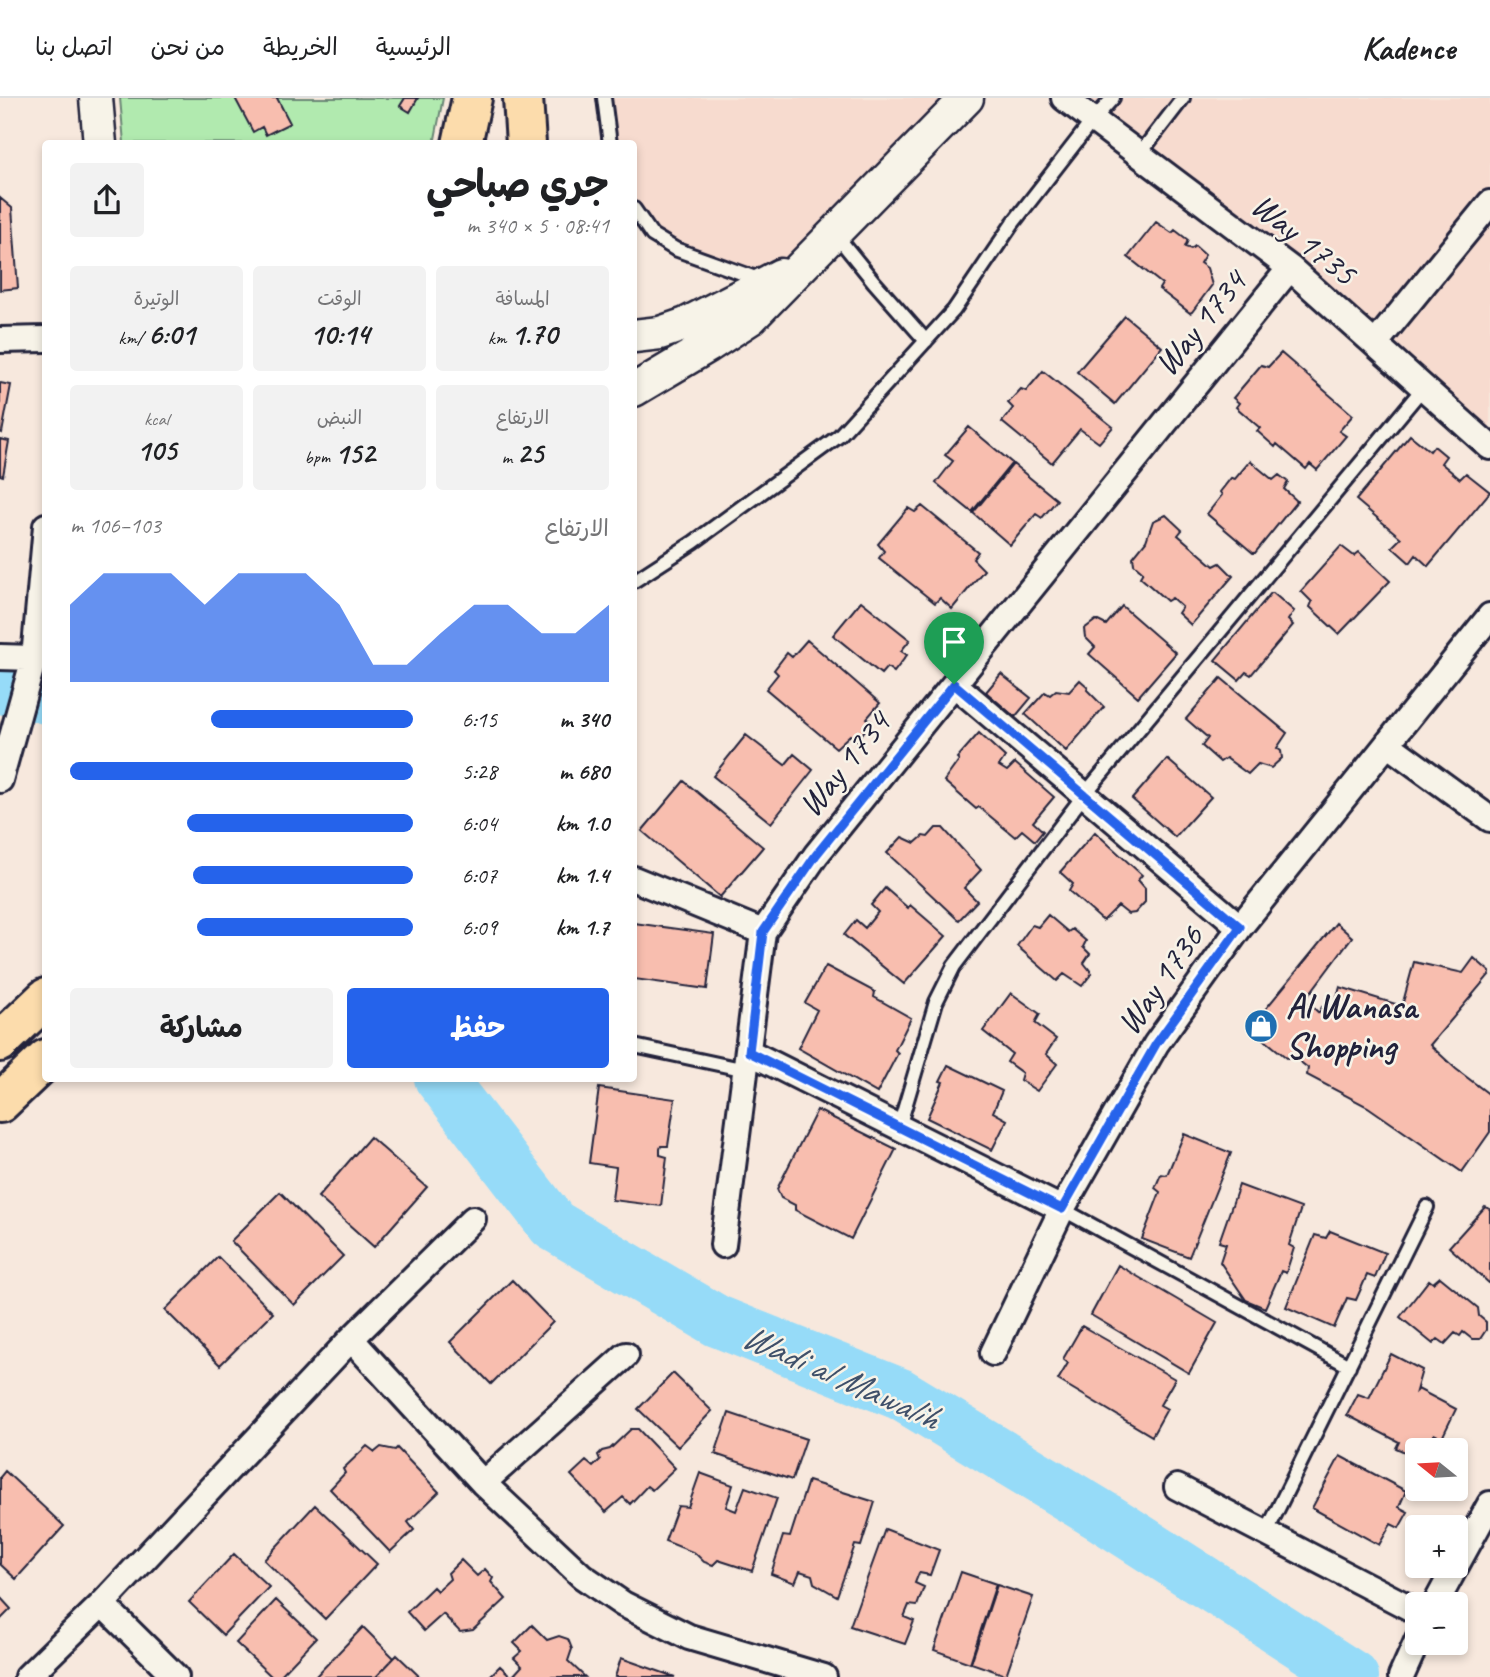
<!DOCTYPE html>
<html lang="ar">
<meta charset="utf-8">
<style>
body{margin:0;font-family:Caveat,"Playpen Sans Arabic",sans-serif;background:#f2f2f2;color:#202124;direction:rtl;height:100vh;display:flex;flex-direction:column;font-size:26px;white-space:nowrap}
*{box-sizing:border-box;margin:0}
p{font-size:23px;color:#757577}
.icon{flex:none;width:38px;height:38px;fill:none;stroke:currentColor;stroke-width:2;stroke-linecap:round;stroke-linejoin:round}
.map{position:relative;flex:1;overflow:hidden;direction:ltr}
.details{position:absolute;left:42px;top:42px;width:595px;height:942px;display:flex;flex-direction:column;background:#fff;border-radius:7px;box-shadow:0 4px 10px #0003;direction:rtl}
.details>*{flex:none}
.needle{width:46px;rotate:288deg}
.fabs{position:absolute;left:1405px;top:1340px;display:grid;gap:14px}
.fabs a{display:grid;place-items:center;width:63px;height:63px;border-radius:7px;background:#fff;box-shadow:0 4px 10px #0003;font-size:35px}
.pin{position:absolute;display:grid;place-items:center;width:60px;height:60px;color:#fff;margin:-72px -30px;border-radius:50% 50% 50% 0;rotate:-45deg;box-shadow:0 0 7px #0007}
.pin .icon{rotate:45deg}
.round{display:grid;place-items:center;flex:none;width:74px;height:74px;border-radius:7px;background:#f2f2f2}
.summary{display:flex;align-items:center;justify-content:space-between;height:119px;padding:0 28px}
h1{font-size:38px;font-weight:700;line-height:52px}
.figures{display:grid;grid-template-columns:repeat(3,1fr);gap:10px;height:119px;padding:7px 28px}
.figures div{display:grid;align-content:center;border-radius:7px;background:#f2f2f2;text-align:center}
.figures b{font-size:30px;font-weight:700}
.figures small{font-size:19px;font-weight:400}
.figures p{font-size:19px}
.chart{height:196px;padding:14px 28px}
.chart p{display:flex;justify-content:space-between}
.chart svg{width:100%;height:126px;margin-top:7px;fill:#2563eb;opacity:.7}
.button{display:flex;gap:14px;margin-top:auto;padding:14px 28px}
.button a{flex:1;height:80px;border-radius:7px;background:#2563eb;color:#fff;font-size:28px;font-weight:700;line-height:80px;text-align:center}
.button a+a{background:#f2f2f2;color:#202124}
ul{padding:0 28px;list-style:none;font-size:23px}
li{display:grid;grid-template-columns:112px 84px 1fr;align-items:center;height:52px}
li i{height:18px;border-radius:9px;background:#2563eb}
header{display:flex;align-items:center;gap:42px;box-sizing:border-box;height:98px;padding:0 35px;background:#fff;border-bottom:2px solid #e0e0e0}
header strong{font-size:33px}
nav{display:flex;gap:38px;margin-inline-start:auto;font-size:24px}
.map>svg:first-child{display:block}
.built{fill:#f7dbcf}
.green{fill:#b1eaaf;stroke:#6a8675;stroke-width:2}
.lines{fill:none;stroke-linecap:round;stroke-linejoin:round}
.river{stroke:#96dbf8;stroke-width:52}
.building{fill:#f8beaf;stroke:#22223b;stroke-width:2}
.service-casing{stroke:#22223b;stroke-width:18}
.minor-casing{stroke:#22223b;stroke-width:30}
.tertiary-casing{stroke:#22223b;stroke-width:37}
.primary-casing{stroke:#22223b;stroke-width:44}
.service{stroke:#f7f3e8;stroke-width:12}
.minor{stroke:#f7f3e8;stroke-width:24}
.tertiary{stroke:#f7f3e8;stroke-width:32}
.primary{stroke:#fcdcac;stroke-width:38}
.route-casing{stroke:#fff;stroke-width:14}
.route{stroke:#2563eb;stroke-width:9}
.labels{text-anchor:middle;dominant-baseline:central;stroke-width:5;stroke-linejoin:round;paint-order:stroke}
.street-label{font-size:35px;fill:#22223b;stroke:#f7f3e8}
.poi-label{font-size:35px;font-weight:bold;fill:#22223b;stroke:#f7f3e8;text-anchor:start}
.water-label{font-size:37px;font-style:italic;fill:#3f506a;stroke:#f7f3e8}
</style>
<header>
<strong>Kadence</strong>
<nav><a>الرئيسية</a><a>الخريطة</a><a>من نحن</a><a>اتصل بنا</a></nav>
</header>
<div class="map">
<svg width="1490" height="1579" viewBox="0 0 1490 1579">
<rect width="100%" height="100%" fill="#f7e8dd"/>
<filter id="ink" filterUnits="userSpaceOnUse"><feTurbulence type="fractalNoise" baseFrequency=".0143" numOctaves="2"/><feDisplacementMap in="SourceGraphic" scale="14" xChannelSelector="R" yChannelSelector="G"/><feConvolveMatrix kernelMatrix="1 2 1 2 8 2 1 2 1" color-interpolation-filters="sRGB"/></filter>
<g filter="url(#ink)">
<path class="built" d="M604,0h362l-198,184 -93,-33 -41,-40v-65l-24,-1z
M1064,0h426v349z"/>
<path class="green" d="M120,0h323l-9,46 -310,-1z"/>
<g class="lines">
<path class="river" d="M0,590l25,4 21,6
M440,980l113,147 164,96 183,73 205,124 248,159"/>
</g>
<path class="building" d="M235,0h42l13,25 -24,12 -4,-8 -9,5z
M405,0h13l-8,14 -10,-6z
M0,100l12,10 6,80 -18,2z
M1156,124l16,11 3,-3 13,10 -3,7 6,2 4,-3 10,9 -5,8 7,5 5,17 -20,27 -2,1 -31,-24 3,-5 -34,-27z
M1125,218l37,31 -47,57 -38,-32z
M1281,255l72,62 -14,16 7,5 -29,34 -7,-6 -4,5 -29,-25 -2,3 -18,-16 3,-3 -24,-21 3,-4 -6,-5 28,-33 7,2z
M1043,273l70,56 -14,16 -19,-14 -28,34 -50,-41 11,-14 -5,-5 13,-14 5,2z
M0,285l11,2 -9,48 -2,-1z
M969,329l43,36 -40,49 -36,-29 17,-22 -8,-6z
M1410,337l20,16 4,-5 12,10 -5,7 19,16 6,-6 24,19 -62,74 -12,-11 -6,8 -18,-16 9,-9 -45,-38z
M0,341l9,2 -6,35 -3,-1z
M1250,363l23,19 6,-5 9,7 -4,7 13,12 -42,52h-2l-46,-39 15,-19 -2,-3 11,-14 4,1z
M1013,366l44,36 -15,18 -6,-4 -26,31 -37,-32z
M922,408l56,46 -5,7 11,11 -32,39 -12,-11 -5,5 -56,-45 5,-7 -6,-7 30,-36 7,4z
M1166,417l16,15 -4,5 36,31 6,-3 13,13 -42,49 -13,-12 4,-6 -10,-9 -5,3 -27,-24 3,-5 -9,-8 -1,-7 13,-16 7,-20z
M1341,448l13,10 5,-4 31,29 -51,53 -29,-27 2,-5 -11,-11z
M1271,495h2l21,18 -6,9 5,5 -42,50 -5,-3 -7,8 -24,-20z
M861,503l49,39 -9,11 6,4 -13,17 -7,-5 -6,7 -48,-39z
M1122,508l54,47 -38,44 -49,-43 6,-7 -10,-10 -1,-8 12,-9 10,5z
M807,542l73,63 -13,15 5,4 -15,18 -7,-5 -14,13 -70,-59 12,-15 -4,-4 13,-17 5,4z
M1001,576l30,24 -16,19 -29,-25z
M1221,580l66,55 -10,15 4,3 1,7 -11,10 -13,-4 -10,10 -22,-16 -6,4 -18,-16 6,-8 -22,-19z
M1080,582l8,7 -1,3 17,17 -38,44 -41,-37 20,-22 5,3 6,-5 13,2z
M979,635l26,24 -6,9 8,5 8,-8 39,34 -21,25 10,9 -8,10 -13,-11 -7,7 -36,-30 -3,2 -32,-28 15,-21 -2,-2z
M746,637l39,30 9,-11 19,16 -42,53 -58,-47z
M1167,661l44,38 -36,40 -43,-38z
M684,683l79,66 -43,50 -78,-66z
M936,730h7l38,42 -17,18 13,13 -18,19 -2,-1 -70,-66 15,-16 13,6 8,-7 5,1z
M1095,734l47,43 -4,5 7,8v14l-10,11 -7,1 -10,-8 -15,15 -34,-30 4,-7 -13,-12z
M885,790l23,20 2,-3 36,31 -42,48 -60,-49 12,-15 9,8 13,-16 -7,-7z
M1048,817l20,17 4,-3 14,12 -3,6 7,7 -6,9 8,10 -10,13 -18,-12 -7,7 -40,-35 15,-21 6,2z
M634,825l80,11 -7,55 -73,-10z
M1336,825l16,14 -47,63 14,13 3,-6 11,3 7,-23 62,19 12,-44 49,11 11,-15 16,14v2l-60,71 26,24 34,26v37l-28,40 -94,-65 -61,-32 1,-7 -14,-11 -7,1 -37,-30z
M826,868l49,26 -1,5 37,21 -16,32 3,3 -21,40 -79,-45 19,-38 -12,-7z
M1011,895l29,21 -5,9 21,16 -10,15 11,10 -20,27 -17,-11 2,-7 -15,-11 5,-8 -29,-23z
M948,967l54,26 -9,21 14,8 -15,30 -65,-32 16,-36 -3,-1z
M599,990l76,11 -7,47h-7l-1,3v6l7,2 -6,49 -49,-6 4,-33 -27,-4z
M817,1012l79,39 -45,90 -56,-29v-5l-14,-7 -4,-9z
M1184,1036l47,19 -42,104 -47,-18 18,-47 -5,-4 6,-14 6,1z
M370,1039l57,50 -53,60 -56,-50z
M1239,1087l62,23 -12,37 5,3 -8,25 -5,-2 -16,37 -19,-8 -26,-38 6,-18 -7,-2z
M280,1094l63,64 -49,49 -63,-64z
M1485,1109l5,2v75l-41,-37z
M1330,1133l55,22 -10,25 -8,-3 -11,25 -9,-2 -13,30 -48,-21 29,-72 11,3z
M218,1159l55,56 -53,52 -55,-55z
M1118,1167l99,58 -28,50 -98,-58z
M1440,1179l38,31 1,8 7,6v8l-6,9h-8l-9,-7 -3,4 -5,-3 -10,11 -7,-5 -5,5 -33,-27 29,-37 4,3z
M512,1182l41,42 -62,62 -41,-42z
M1082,1228l93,53 -15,26 7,4 -15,27 -94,-56 10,-17 -5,-4z
M1391,1256l31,16 -6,21 2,-2 38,20 -14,29 -8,-4 -9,17h-7v7l-22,-10 3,-6 -52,-27 11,-21 11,4z
M673,1275l39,38 -34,36 -40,-38z
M729,1315l77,26 -14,41 -77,-26z
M631,1331h7l37,39 -23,22 -5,-4 -17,18 -7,-7 -17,15 -35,-37 15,-14 7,6 7,-7 -2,-5 4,-4 8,-2z
M367,1348l8,6 6,-5 14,3 2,-2 42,44 -31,30 6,8 -24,22 -60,-63 15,-16 -2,-4z
M1340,1358l66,35 -7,16 9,5 -9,16 -8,-4 -12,21 -67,-37z
M5,1373l59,55 -48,53 -16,-15v-87z
M700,1375l33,12 -7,22 10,4 9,-24 32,11 -25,73 -34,-11 -5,5 -9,-3 -9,-9 -30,-12 13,-35 10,1z
M808,1383l67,21 -14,44 -6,-1 -18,51 -23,-13 -2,-8 -12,-4 -5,12 -24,-9 12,-38 7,1z
M315,1407l62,59 -52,55 -61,-59z
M885,1431l54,21 -9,25 -11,-2 -4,10 9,4 -7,19 -8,-1 -5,12 10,4 -9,23 -55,-18z
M234,1456l35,33 -46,48 -34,-33z
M461,1462l16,16 8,-7 8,9 -2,4 15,17 -33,31 -13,2 -17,-18 -19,17 -17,-19 26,-25 4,4 13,-12 -2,-6z
M961,1474l35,12 -26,79 -36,-13z
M997,1487l36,12 -27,78 -35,-12z
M0,1499l11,12 -11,11z
M276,1502l40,38 -37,39h-7l-36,-34z
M532,1527l15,15 12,-4 9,3 4,10 -4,12 17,16h-96l11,-11 12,11 10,-11 -8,-8 8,-7 -8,-8z
M363,1529l31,31 -18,19h-61z
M397,1557l23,22h-44z
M621,1560l54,19h-60z"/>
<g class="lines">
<g class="service-casing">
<path id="service" d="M604,0l6,46
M1139,57l44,-57
M634,111l18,26 23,14 86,31
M836,137l38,47 52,59
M634,483l60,-39 145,-106 115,-126 59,-87 80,-103 20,-22
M634,948l112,24
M899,1029l37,-125 18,-36 130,-171 339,-407
M1062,1111l287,157
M1266,1435l161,-326"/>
</g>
<g class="minor-casing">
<path id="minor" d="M1064,0l226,170 200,179
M0,242l46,-1
M1375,246l115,-141
M0,559l34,1
M954,586l286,243
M1387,646l103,75
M0,682l34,-122 12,-132
M634,781l129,53
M749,954l313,157
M723,1147l40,-313 53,-77 474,-587
M351,1241l132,144 99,93 41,28 66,33 135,40
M993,1255l69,-144 94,-165 84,-117 250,-311
M483,1385l143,-128
M1177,1389l241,125
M1456,1468l34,-62
M102,1506l74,73
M1435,1507l21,-39
M27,1579l75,-73 249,-265 122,-120
M1401,1579l17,-38"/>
</g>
<g class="tertiary-casing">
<path id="tertiary" d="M96,0l4,46
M634,238l26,-3 26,-9 95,-49
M634,292l74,-44 43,-28 216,-220"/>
</g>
<g class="primary-casing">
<path id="primary" d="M523,0l3,46
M462,46l10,-46
M0,944l46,-44
M0,1005l46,-44"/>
</g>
<use href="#service" class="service"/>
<use href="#minor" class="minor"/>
<use href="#tertiary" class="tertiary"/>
<use href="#primary" class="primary"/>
</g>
</g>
<g class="lines" filter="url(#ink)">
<g class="route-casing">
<path id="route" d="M954,586l286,243 -84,117 -94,165 -313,-157 14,-120 53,-77z"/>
</g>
<use href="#route" class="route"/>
</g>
<defs>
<g id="shop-disc" transform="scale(1.75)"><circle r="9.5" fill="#1f6fb2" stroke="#f7f3e8"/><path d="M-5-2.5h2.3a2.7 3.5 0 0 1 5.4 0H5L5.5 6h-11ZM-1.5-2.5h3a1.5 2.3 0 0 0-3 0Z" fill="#fff"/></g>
</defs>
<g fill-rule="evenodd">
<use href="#shop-disc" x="1261" y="928"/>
</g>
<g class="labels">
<g class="street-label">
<text transform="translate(1304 141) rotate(39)">Way 1735</text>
<text transform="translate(1200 225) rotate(-51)">Way 1734</text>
<text transform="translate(844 666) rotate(-51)">Way 1734</text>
<text transform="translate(1160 882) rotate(-55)">Way 1736</text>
</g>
<g class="poi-label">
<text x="1286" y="908">Al Wanasa<tspan x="1286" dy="40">Shopping</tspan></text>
</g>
<g class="water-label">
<text transform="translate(841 1278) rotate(24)">Wadi al Mawalih</text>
</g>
</g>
</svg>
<div class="fabs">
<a><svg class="needle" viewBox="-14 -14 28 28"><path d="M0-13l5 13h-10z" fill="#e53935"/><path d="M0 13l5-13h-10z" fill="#757577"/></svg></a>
<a>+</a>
<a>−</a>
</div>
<div class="pin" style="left:954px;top:586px;background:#1e9e55"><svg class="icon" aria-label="arrive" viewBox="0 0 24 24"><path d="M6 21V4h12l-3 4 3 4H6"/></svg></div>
<section class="details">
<div class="summary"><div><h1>جري صباحي</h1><p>08:41 · 5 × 340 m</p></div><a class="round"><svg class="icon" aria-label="share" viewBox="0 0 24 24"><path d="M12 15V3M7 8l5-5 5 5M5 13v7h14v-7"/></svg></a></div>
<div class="figures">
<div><p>المسافة</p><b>1.70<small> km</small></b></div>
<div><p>الوقت</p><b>10:14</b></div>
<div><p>الوتيرة</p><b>6:01<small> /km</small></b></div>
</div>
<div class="figures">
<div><p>الارتفاع</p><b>25<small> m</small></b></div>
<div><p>النبض</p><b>152<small> bpm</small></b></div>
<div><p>kcal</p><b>105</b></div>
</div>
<div class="chart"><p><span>الارتفاع</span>103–106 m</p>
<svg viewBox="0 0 160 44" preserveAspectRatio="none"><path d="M0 44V17L10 6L20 6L30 6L40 17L50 6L60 6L70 6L80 17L90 38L100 38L110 27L120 17L130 17L140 27L150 27L160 17V44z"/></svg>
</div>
<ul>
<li><b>340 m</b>6:15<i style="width:59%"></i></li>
<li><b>680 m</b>5:28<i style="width:100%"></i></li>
<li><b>1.0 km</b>6:04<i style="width:66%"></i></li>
<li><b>1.4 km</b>6:07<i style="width:64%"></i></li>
<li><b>1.7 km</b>6:09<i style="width:63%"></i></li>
</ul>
<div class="button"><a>حفظ</a><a>مشاركة</a></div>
</section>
</div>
